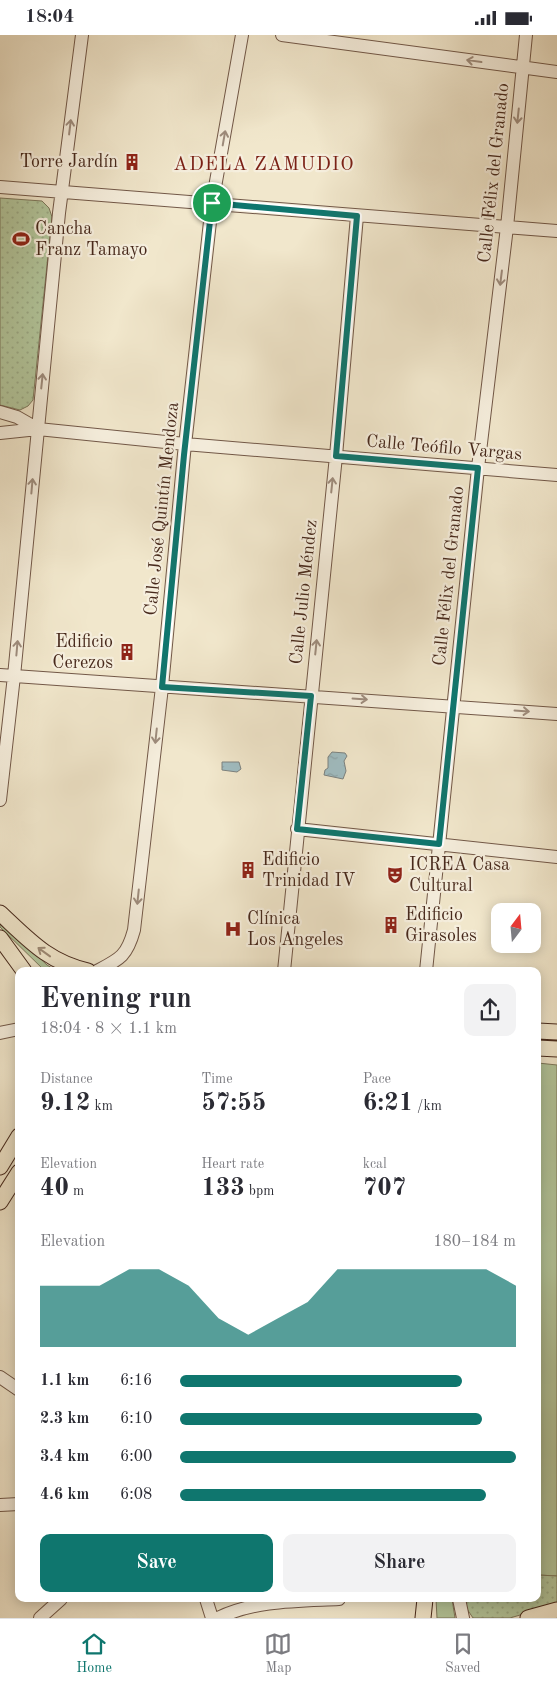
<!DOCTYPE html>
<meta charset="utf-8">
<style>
body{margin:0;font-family:"Old Standard TT",serif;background:#f2f2f3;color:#2b2b33;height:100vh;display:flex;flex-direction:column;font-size:19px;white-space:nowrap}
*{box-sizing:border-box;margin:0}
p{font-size:16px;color:#7c7c81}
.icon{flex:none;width:28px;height:28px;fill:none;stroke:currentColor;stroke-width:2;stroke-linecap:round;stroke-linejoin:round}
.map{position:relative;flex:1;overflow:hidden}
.side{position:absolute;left:15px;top:932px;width:526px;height:635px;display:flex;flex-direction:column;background:#fff;border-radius:10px;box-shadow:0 2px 12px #0003}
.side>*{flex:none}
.needle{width:32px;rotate:16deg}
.controls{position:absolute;left:491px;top:868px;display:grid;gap:10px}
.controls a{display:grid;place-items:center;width:50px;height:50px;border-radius:10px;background:#fff;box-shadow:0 2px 12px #0003;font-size:25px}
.pin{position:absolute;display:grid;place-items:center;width:42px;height:42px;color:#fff;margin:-21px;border:2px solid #fff;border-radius:50%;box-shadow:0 1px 5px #0007}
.round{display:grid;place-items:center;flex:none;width:52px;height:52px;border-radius:10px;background:#f2f2f3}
.head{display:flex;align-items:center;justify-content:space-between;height:85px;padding:0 25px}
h1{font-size:28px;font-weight:800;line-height:38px}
.stats{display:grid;grid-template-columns:repeat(3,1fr);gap:8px;height:85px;padding:5px 25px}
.stats div{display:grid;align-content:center}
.stats b{font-size:25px;font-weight:800}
.stats small{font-size:14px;font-weight:400}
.stats p{font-size:14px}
.chart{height:140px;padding:10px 25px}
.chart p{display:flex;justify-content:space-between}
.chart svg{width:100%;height:90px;margin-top:5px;fill:#0f766e;opacity:.7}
.button{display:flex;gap:10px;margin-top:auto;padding:10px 25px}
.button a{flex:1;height:58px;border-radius:10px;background:#0f766e;color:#fff;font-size:20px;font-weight:800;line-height:58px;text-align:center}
.button a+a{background:#f2f2f3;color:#2b2b33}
ul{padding:0 25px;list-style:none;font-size:16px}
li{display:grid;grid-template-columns:80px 60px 1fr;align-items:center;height:38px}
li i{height:12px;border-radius:6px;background:#0f766e}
.status{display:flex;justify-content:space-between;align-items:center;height:35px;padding:0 25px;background:#fff;direction:ltr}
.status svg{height:14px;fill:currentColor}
.menu{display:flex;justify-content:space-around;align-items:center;height:70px;border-top:1px solid #e1e1e2;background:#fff;font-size:14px;color:#7c7c81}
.menu a{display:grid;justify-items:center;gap:2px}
.menu .current{color:#0f766e}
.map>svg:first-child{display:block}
.grass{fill:#b3c79d;stroke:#7d785c}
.park{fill:url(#park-dots);stroke:#7d785c}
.water{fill:url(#water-ripples);stroke:#7c8280}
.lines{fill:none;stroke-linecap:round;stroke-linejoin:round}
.minor-casing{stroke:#725848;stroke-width:14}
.major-casing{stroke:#47291c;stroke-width:17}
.minor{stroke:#f6efde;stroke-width:12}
.major{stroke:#f1e7cc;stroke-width:15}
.oneway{stroke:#9e8c7d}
.oneway2{stroke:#9c8874}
.route-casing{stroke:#fff;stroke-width:10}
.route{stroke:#0f766e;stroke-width:6}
.labels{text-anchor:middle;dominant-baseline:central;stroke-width:4.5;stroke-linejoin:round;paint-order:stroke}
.poi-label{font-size:18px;fill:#47291c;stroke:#f6efde;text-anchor:start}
.street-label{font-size:18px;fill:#47291c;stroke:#f6efde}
.neighbourhood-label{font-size:19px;letter-spacing:1px;fill:#7a1f14;stroke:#f6efde}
</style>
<div class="status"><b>18:04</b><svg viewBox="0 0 49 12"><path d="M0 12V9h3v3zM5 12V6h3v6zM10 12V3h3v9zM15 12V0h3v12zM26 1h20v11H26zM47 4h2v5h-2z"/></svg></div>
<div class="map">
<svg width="557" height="1583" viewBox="0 0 557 1583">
<defs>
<pattern id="park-dots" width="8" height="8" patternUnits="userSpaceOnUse" patternTransform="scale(1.25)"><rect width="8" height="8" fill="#b3c79d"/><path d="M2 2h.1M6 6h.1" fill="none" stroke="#9bab87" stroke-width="1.8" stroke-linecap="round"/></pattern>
<pattern id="water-ripples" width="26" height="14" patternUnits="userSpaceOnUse" patternTransform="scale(1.25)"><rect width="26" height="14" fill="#a0bdc2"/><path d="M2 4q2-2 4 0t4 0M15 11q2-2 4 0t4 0" fill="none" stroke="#8ba2a6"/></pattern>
</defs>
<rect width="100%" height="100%" fill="#f1e7cc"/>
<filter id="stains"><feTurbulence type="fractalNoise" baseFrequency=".004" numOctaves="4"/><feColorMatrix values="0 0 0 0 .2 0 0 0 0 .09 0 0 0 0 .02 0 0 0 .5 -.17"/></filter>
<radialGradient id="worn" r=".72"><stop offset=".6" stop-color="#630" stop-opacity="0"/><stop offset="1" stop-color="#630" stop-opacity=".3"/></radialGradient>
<path class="grass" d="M0,886l47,44 10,6h-12l-45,-44z
M538,1028l19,2v511l-19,-1z
M436,1564h16l3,19h-18z"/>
<path class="park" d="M0,163l42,3 7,7 3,9 -19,183 -5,6 -8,4 -20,-5z
M538,1540l19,1v28l-47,14h-37l-6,-9 -2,-10h73z"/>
<path class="water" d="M332,717l13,1 2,3 -3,5 2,10 -3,8 -19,-4 1,-5 3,-2v-11z
M222,727h17l2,7 -4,3 -15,-2z"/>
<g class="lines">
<g class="minor-casing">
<path id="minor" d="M282,0l275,37
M0,152l557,44
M0,377l17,5 21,12
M0,398l38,-4 147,15 372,31
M0,640l557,39
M0,765l14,-124 45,-463 23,-178
M297,794l260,28
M97,936c23,-12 30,-15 37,-41l28,-243 22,-233 28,-250 30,-169
M284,936l52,-515 21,-240
M426,936l52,-503 29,-241 19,-192
M0,998l19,-4
M0,1342l19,13
M0,1470l19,-1
M206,1564l6,19
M459,1564l4,19
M40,1583l21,-19
M218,1583c37,-18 81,-17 121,-19"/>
</g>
<g class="major-casing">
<path id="major" d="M0,878c29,27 48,49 88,58
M0,903l24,33
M538,996l19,1
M538,1013l19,1
M0,1132l19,-31
M0,1167l19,-30
M423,1583l2,-19
M528,1583l29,-8"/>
</g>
<use href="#minor" class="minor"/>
<use href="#major" class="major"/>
</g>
<defs><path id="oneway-shaft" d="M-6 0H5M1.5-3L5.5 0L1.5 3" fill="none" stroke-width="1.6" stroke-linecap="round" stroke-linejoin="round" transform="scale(1.25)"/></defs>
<g class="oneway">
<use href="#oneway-shaft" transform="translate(474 26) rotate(-172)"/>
<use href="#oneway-shaft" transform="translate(518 81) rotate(96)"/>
<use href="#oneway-shaft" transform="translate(70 92) rotate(-83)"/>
<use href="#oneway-shaft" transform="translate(224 103) rotate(-80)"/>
<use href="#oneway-shaft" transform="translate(501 243) rotate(97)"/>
<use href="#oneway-shaft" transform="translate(42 346) rotate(-84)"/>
<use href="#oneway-shaft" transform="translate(332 450) rotate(-84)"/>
<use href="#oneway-shaft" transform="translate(32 451) rotate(-85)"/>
<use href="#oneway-shaft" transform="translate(316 612) rotate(-84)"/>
<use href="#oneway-shaft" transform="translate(17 613) rotate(-85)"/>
<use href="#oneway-shaft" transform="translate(360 664) rotate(4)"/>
<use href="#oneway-shaft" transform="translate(522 676) rotate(4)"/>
<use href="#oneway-shaft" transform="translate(156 701) rotate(96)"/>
<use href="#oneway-shaft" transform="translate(138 862) rotate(96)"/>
</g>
<use class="oneway2" href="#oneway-shaft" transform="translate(44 917) rotate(-144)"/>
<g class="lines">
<g class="route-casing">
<path id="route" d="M212,168l145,13 -21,240 142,12 -39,376 -142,-15 14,-133 -149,-9 22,-232z"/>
</g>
<use href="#route" class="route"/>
</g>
<defs>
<g id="building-bare" transform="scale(1.35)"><path d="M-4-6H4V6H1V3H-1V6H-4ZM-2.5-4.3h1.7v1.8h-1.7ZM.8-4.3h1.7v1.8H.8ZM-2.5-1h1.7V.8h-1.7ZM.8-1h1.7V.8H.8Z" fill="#8f2418" stroke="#f6efde" stroke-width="2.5" paint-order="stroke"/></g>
<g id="stadium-bare" transform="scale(1.35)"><path d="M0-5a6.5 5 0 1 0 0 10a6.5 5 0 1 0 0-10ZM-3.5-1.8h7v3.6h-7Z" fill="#8f2418" stroke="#f6efde" stroke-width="2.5" paint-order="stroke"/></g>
<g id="theatre-bare" transform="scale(1.35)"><path d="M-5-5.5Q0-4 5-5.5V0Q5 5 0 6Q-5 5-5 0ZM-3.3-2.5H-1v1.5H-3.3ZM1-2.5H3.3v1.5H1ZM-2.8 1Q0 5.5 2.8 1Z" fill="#8f2418" stroke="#f6efde" stroke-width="2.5" paint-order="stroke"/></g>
<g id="hospital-bare" transform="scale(1.35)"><path d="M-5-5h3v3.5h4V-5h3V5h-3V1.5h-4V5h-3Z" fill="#8f2418" stroke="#f6efde" stroke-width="2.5" paint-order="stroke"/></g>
</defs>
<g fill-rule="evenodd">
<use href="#building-bare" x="132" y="127"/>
<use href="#stadium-bare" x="21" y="204"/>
<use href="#building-bare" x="127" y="617"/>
<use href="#building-bare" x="248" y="835"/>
<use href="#theatre-bare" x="395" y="840"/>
<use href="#building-bare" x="391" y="890"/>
<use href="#hospital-bare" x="233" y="894"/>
</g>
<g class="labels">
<g class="poi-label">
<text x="118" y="127" text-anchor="end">Torre Jardín</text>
<text x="35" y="194">Cancha<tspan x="35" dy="21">Franz Tamayo</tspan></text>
<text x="113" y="607" text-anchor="end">Edificio<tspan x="113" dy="21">Cerezos</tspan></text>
<text x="262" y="825">Edificio<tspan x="262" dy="21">Trinidad IV</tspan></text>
<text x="409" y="830">ICREA Casa<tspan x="409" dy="21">Cultural</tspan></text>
<text x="405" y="880">Edificio<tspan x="405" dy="21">Girasoles</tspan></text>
<text x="247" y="884">Clínica<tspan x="247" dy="21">Los Angeles</tspan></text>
</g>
<g class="street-label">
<text transform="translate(494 138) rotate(-84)">Calle Félix del Granado</text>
<text transform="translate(444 413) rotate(5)">Calle Teófilo Vargas</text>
<text transform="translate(162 474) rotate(-84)">Calle José Quintín Mendoza</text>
<text transform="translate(449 541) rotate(-84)">Calle Félix del Granado</text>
<text transform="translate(304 557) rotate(-84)">Calle Julio Méndez</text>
</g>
<g class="neighbourhood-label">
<text x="264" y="130">ADELA ZAMUDIO</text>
</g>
</g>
<rect width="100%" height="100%" filter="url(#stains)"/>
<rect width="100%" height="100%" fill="url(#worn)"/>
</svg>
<div class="controls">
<a><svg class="needle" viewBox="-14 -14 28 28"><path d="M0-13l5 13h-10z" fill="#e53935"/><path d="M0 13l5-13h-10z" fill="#7c7c81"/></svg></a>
</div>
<div class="pin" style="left:212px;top:168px;background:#1e9e55"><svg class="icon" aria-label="arrive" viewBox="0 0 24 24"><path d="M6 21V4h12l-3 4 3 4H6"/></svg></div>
<section class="side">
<div class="head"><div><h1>Evening run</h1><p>18:04 · 8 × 1.1 km</p></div><a class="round"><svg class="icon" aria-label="share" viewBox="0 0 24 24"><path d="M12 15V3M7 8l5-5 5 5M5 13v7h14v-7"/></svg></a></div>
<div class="stats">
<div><p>Distance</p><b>9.12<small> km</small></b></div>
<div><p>Time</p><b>57:55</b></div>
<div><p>Pace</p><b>6:21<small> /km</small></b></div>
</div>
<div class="stats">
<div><p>Elevation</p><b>40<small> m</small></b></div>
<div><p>Heart rate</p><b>133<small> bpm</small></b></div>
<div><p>kcal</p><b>707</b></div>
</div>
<div class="chart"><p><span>Elevation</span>180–184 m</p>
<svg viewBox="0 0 160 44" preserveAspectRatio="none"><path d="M0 44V14L10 14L20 14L30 6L40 6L50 14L60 30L70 38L80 30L90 22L100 6L110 6L120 6L130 6L140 6L150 6L160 14V44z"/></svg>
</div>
<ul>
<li><b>1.1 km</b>6:16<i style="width:84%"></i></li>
<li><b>2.3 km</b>6:10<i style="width:90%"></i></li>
<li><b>3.4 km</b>6:00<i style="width:100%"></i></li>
<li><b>4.6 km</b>6:08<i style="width:91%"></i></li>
</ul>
<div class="button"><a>Save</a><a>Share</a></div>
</section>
</div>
<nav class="menu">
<a class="current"><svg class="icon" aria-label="home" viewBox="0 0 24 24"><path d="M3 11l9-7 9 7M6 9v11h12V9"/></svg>Home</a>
<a><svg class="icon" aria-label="map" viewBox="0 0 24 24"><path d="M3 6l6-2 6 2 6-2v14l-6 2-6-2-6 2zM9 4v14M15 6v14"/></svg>Map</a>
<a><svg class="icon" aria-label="saved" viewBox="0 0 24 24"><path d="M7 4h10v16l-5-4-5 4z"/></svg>Saved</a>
</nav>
